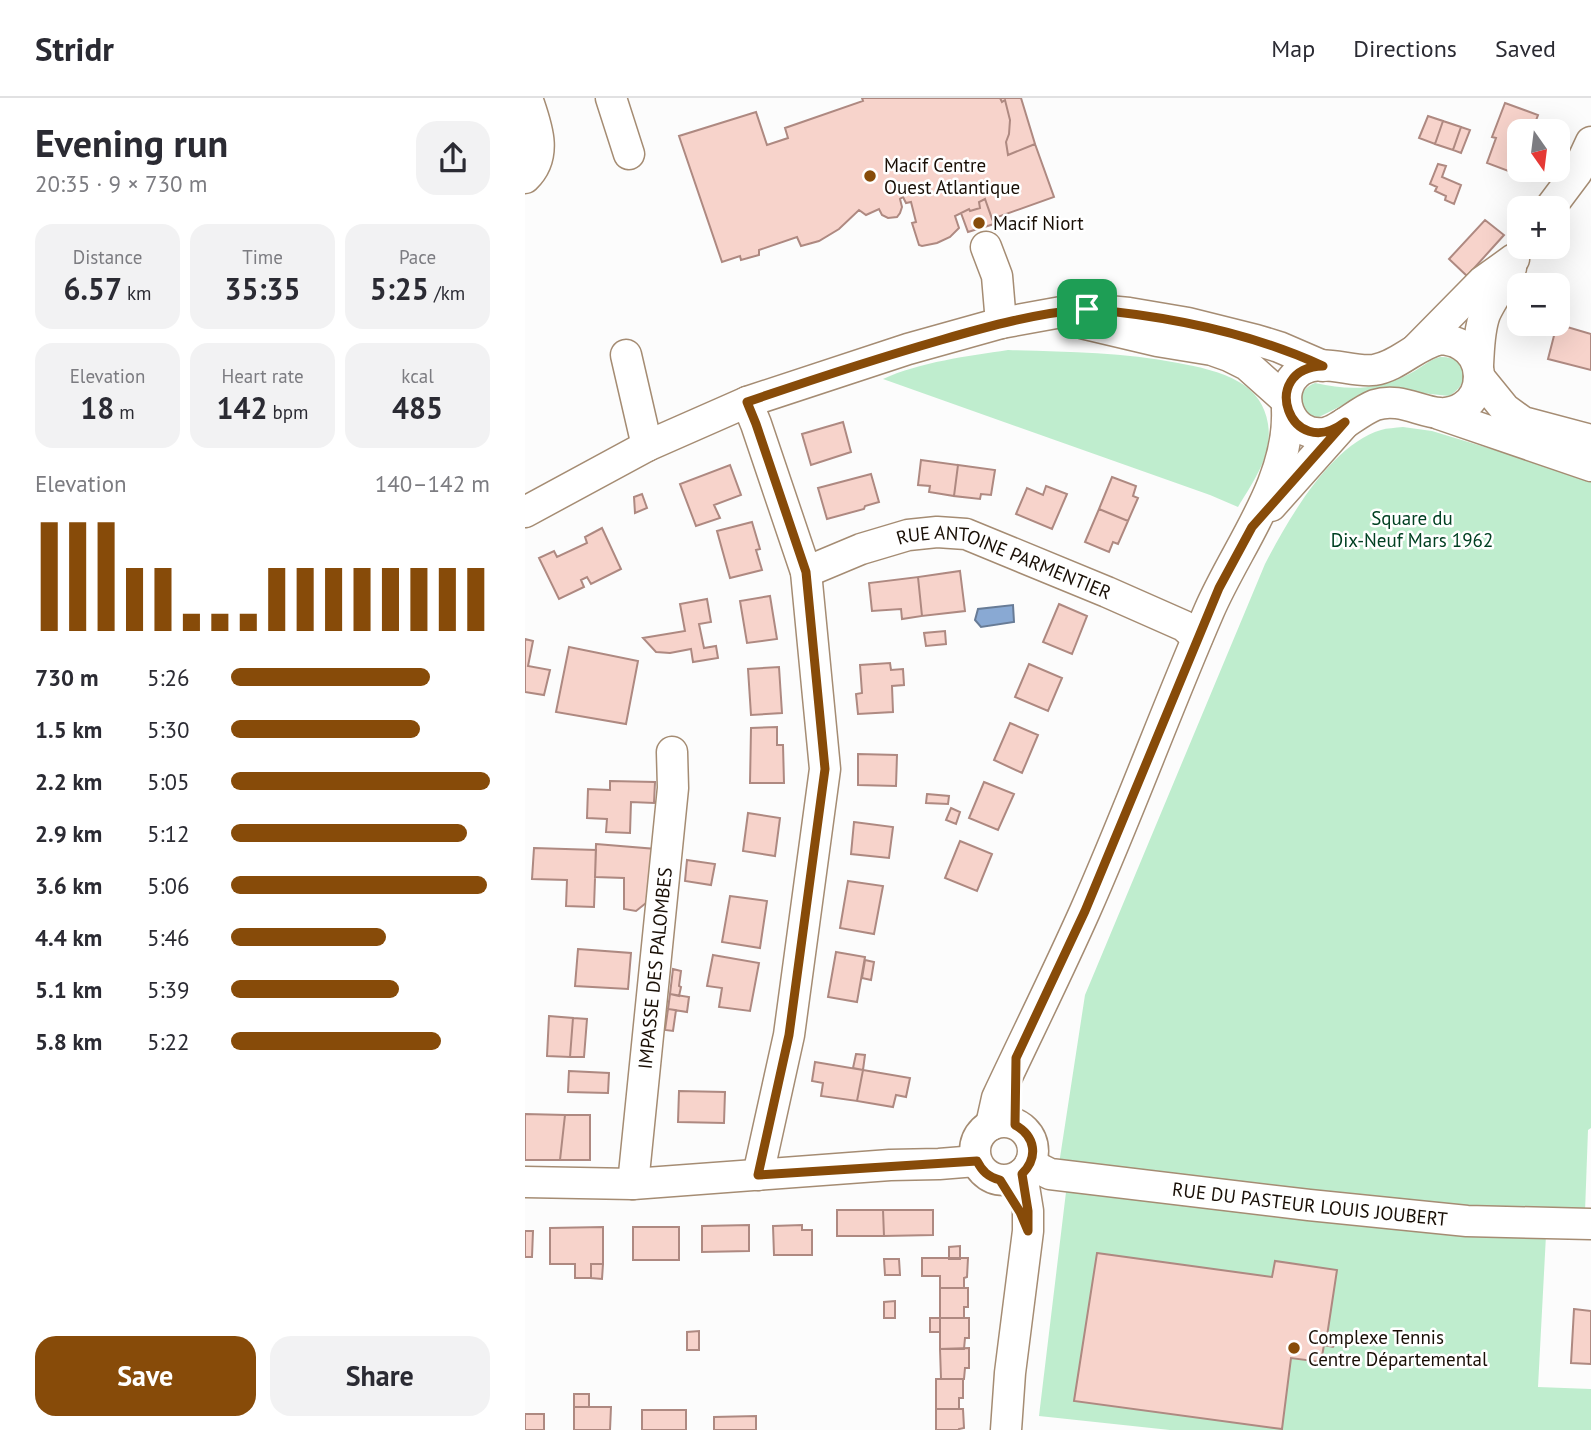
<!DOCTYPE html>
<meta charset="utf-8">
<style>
body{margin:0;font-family:"PT Sans",sans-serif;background:#f2f2f3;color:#2b2b33;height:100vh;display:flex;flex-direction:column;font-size:26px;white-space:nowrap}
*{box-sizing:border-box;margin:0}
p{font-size:23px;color:#7c7c81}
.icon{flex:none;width:38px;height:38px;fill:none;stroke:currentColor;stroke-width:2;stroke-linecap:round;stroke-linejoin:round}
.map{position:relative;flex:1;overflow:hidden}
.side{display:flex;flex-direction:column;background:#fff;width:525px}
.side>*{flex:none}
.needle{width:46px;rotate:166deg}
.controls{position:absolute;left:982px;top:21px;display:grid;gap:14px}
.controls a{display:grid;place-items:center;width:63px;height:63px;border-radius:14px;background:#fff;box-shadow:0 7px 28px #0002;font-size:35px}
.pin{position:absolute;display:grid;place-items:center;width:60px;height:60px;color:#fff;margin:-30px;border-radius:14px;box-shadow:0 4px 10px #0006}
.round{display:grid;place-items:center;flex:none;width:74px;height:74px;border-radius:21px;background:#f2f2f3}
.head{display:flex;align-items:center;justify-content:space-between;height:119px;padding:0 35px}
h1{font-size:38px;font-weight:800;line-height:52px}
.figures{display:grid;grid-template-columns:repeat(3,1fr);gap:10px;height:119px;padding:7px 35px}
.figures div{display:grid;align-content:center;border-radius:18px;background:#f2f2f3;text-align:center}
.figures b{font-size:30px;font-weight:800}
.figures small{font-size:19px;font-weight:400}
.figures p{font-size:19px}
.chart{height:196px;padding:14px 35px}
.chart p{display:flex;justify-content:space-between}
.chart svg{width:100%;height:126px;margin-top:7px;stroke:#874b09;stroke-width:6}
.primary-button{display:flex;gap:14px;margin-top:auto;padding:14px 35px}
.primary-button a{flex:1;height:80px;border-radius:21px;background:#874b09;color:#fff;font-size:28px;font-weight:800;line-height:80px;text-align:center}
.primary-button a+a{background:#f2f2f3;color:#2b2b33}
ul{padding:0 35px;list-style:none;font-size:23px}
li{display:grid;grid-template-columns:112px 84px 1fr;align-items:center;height:52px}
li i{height:18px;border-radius:9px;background:#874b09}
header{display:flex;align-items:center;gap:42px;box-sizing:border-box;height:98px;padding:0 35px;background:#fff;border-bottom:2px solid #e1e1e2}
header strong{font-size:33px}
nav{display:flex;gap:38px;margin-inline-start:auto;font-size:24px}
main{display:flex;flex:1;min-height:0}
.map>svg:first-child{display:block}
.green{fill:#bfedce}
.water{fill:#89a9d3;stroke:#677b96;stroke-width:2}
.building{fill:#f7d3cb;stroke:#ae8981;stroke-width:2}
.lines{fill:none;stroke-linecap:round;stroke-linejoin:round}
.minor-casing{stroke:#a58c73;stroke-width:33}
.minor{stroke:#fff;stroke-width:30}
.route-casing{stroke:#fff;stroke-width:14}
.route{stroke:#874b09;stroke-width:9}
.poi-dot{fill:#874b09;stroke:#fff;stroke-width:2.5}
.labels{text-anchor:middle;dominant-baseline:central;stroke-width:5;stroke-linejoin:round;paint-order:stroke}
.poi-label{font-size:19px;fill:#190f06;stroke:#fff;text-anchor:start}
.park-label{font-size:19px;fill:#004022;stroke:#fff}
.street-label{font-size:19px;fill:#190f06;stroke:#fff}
</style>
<header>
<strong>Stridr</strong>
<nav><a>Map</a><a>Directions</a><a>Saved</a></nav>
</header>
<main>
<section class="side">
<div class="head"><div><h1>Evening run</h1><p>20:35 · 9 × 730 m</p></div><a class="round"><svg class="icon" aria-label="share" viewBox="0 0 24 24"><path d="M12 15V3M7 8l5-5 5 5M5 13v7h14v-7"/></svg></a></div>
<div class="figures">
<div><p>Distance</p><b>6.57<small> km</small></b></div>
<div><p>Time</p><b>35:35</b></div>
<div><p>Pace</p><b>5:25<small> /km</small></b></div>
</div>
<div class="figures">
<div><p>Elevation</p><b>18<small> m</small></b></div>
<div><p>Heart rate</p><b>142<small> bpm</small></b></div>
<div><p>kcal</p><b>485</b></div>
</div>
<div class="chart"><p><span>Elevation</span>140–142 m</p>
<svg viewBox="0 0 160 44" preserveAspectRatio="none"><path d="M5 44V6M15 44V6M25 44V6M35 44V22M45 44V22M55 44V38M65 44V38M75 44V38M85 44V22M95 44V22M105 44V22M115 44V22M125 44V22M135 44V22M145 44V22M155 44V22"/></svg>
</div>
<ul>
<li><b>730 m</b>5:26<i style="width:77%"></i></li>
<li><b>1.5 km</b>5:30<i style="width:73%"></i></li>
<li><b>2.2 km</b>5:05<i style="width:100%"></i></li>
<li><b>2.9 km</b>5:12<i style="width:91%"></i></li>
<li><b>3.6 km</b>5:06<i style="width:99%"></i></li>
<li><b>4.4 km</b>5:46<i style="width:60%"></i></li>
<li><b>5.1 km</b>5:39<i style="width:65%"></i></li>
<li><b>5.8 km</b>5:22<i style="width:81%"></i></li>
</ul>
<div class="primary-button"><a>Save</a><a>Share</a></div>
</section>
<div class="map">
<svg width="1066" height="1332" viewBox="0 0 1066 1332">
<rect width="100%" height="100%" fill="#fcfcfc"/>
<path class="green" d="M483,252c57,2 114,2 170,13 20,4 43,8 61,19 16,9 26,23 29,42 5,31 -15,58 -30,83l-28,-12 -327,-116c37,-17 85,-23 125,-29z
M915,259c28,-1 32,26 9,39l-46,-5 -46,7 -38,19c-23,-1 -25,-26 -4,-34 36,8 63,7 96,-10 10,-5 18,-13 29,-16z
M878,329l29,4 159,48v649l-3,2 -3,82 -113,-2 -413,-46 26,-169 180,-431c23,-44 65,-119 116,-134 6,-2 14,-2 22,-3z
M541,1094l48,1 432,42 -8,152 53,2v41h-421l-131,-14z"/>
<path class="water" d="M488,507l1,17 -33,5 -6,-7 3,-11z"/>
<path class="building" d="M337,0h138l2,4 3,-2 5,20 -1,14 -3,8 2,13 27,-11 19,53 -62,22 -7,-20 -6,3 1,6 -10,3 -1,-2 -14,7 4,12 -9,9 -13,6 -15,3 -3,-1 -7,-22 4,-1 -5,-20 -5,1 -3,-6 -3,2 2,8 -2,6 -3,4 -9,1 -6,-3 -3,-6 -13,6 -7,-5 -20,19 -20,12 -18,5 -4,-9 -38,13v5l-18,5 -1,-4 -18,6 -43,-126 77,-24 11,33 21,-7 -3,-10 78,-27z
M475,0h21l14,46 -27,11 -2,-13 3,-8 1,-14 -5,-20 -3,2z
M980,5l33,12 -6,16h-13v39h2l-2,5 -32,-12 9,-25 -4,-1z
M903,18l15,5 -8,23 -16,-6z
M918,23l18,6 -8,23 -18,-6z
M936,29l9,3 -9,23 -8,-3z
M913,66l8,2 -4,11 19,8 -7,19 -9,-4 1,-4 -11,-5 2,-4 -7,-3z
M460,101l9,25 -26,8 -7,-19 8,-4 1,2 10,-3 -1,-6z
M960,122l19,15 -37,41 -18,-17z
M1032,226l34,10v36l-43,-11z
M318,324l8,30 -40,13 -9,-31z
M396,362l37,5 -4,31 -25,-4 1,-6 -12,-1z
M205,367l11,30 -27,10 6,13 -24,8 -16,-42z
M433,367l37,5 -4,25 -10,-1 -1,5 -26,-3z
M346,376l8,28 -14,4 -1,3 -37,10 -9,-31z
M587,379l24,9 -3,10 5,2 -10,23 -29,-12z
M521,388l21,8 -15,35 -36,-15 11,-26 16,7z
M117,396l5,14 -12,5 -1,-16z
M574,411l29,12 -10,23 -5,-2 -4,10 -24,-10z
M227,424l8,27 -4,1 6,20 -32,8 -13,-47z
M77,430l19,41 -30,15 -4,-7 -6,3 3,7 -25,12 -20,-41 15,-7 3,6 30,-14 -2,-6z
M435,473l5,40 -43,5 -4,-39z
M393,479l4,39 -20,3 -1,-10 -29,2 -3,-28z
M245,498l7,43 -30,4 -7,-42z
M182,501l4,23 -12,2 5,24 12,-2 2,12 -25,4 -2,-13 -21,4 -14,-1 -13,-14 42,-7 -5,-27z
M534,506l28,12 -15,38 -29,-12z
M420,533l1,13 -20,2 -2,-13z
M0,541l8,2 -5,25 22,4 -6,25 -19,-3z
M44,549l69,14 -12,63 -70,-12z
M365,565l1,7 12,-1 1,16 -12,1 1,26 -35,2 -2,-20 6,-1 -2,-28z
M504,566l33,14 -14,33 -33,-14z
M254,569l3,46 -31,2 -3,-46z
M485,625l28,12 -16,38 -28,-13z
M252,629v18h6l1,38h-34l1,-55z
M333,656l39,1 -1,31 -38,-1z
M85,683l45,1 -1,21 -23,-1 -1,31 -24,-1 1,-13 -20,-1 1,-29 22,1z
M459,684l30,12 -16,36 -29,-12z
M402,696l22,2 -1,8 -22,-1z
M426,710l9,4 -4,12 -10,-4z
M223,715l32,5 -5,38 -32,-5z
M329,724l39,5 -4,31 -38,-4z
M435,743l32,13 -15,37 -32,-13z
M71,746l60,5 -5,50 -15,12 -12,-2v-31l-29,-1z
M9,750l62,2 -2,57 -28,-1 1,-26 -35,-1z
M162,762l28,4 -4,21 -26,-4z
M323,783l35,5 -9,48 -34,-6z
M205,798l37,5 -7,47 -38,-6z
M53,851l53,4 -3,36 -53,-3z
M311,854l29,5 -8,45 -29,-5z
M188,857l46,8 -9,48 -31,-4 3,-19 -15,-2z
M340,862l9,2 -3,18 -9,-2z
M148,871l8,2 -2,15 2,1 -2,9 -9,-2z
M145,896l19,3 -2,15 -19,-3z
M143,911l8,1 -3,21 -8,-1z
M24,918l24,2 -3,39 -23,-1z
M48,920l14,1 -3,38h-14z
M331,956l9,1 -2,15 -10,-2z
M290,964l48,8 -6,31 -36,-5 2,-13 -11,-2z
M338,972l47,8 -4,19 -10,-2 -3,12 -36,-6z
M44,973l40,2 -1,20 -40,-1z
M154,993l46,1 -1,31 -46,-1z
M0,1016l40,1 -5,45h-35z
M40,1017h25v45h-30z
M312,1112h46l1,26h-47z
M358,1112h50v25l-49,1z
M224,1127v26l-47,1v-26z
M277,1127v5h10v25h-38l-1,-29z
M78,1129v37h-12v14h-16v-14h-25v-36z
M108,1129h46v33h-46z
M0,1133h8l-1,26h-7z
M435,1148v13h-11v-12z
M572,1155l175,24 3,-16 62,9 -10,66 7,1 2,3v3l-3,4 -9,-2 -3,17 -30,-4 -9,71 -208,-28z
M397,1160h46l-1,19 -3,1v10h-24v-12h-18z
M359,1161h15l1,16h-15z
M66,1166h12l-1,15 -11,-1z
M415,1190h28v19h-4v11h-24z
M370,1203v17h-11v-16z
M1049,1211l17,2v53l-20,-1z
M405,1220h10v14h-10z
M415,1220h29v20h-4l-1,11h-24z
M174,1233v19h-12v-18z
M444,1250v20h-4l-1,11h-23l-1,-30z
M411,1281h27v19h-4v11h-23z
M49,1296h15v13h-15z
M49,1309h37l-1,23h-36z
M411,1311h27l1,19 -5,1v1h-23z
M117,1312h44v20h-44z
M0,1316h19v16h-19z
M231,1318v14h-42v-13z"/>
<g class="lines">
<g class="minor-casing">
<g id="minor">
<path d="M86,0l18,56"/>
<path d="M0,80c24,-23 11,-53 2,-80"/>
<path d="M1025,110l27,-36 14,-30"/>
<path d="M461,149l11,29 4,47"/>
<path d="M560,226l72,17 55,9 17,6 18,9 38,34"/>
<path d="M916,241c7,1 14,2 20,6 23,13 24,48 2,62 -29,19 -55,-13 -88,-2 -18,7 -36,26 -51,28 -34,5 -52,-42 -24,-62 21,-14 51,2 74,-1 25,-4 42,-26 67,-31z"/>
<path d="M892,250l65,-66 32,-23"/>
<path d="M101,257l21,91"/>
<path d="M953,267c1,-16 1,-35 7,-51 7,-16 19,-30 26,-46"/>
<path d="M954,279l26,32 18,13 68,18"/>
<path d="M222,304l9,22 50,148 19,197 -36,266 -31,140"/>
<path d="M914,316l152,52"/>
<path d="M746,408l74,-83"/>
<path d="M0,414l122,-66 100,-44 161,-53 93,-26 66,-12 20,-2 42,4 59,10 68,17 23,7 44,19"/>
<path id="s1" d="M281,474l55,-23 47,-14 29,-3 29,2 141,58 77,34 13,12"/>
<circle cx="479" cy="1053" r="29"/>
<path d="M466,1027l6,-27c29,-62 60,-124 88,-187 44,-99 81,-201 124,-300 27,-63 81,-129 78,-201"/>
<path id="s2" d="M505,1066l20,10 259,31 158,16 124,3"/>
<path d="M0,1084l108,2 257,-19 49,-1 37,-3"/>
<path id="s3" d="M108,1086l40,-396 -1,-36"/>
<path d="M481,1332l4,-57 18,-142v-20l-6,-37"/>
</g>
</g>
<use href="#minor" class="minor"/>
</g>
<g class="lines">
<g class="route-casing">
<path id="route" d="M562,211c81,7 162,23 236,57 -66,2 -33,98 22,56l-93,105 -33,61 -134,323 -69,147 -1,67c20,11 24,32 7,49l6,37v20l-8,-19 -20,-32c-12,-3 -18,-9 -23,-19l-219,14 31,-140 36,-266 -19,-197 -50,-148 -9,-22c64,-22 128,-43 194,-62 48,-14 96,-27 146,-31z"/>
</g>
<use href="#route" class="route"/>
</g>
<g class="poi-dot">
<circle cx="345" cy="78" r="7"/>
<circle cx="454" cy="125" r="7"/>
<circle cx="769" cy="1250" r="7"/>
</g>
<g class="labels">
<g class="poi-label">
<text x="359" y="67">Macif Centre<tspan x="359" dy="22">Ouest Atlantique</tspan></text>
<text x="468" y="125">Macif Niort</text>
<text x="783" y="1239">Complexe Tennis<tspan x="783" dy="22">Centre Départemental</tspan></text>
</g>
<g class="park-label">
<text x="887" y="420">Square du<tspan x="887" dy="22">Dix-Neuf Mars 1962</tspan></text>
</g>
<g class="street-label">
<text stroke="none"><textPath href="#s1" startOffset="210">RUE ANTOINE PARMENTIER</textPath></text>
<text stroke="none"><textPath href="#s3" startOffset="217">IMPASSE DES PALOMBES</textPath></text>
<text stroke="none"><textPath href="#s2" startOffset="284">RUE DU PASTEUR LOUIS JOUBERT</textPath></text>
</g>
</g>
</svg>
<div class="controls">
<a><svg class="needle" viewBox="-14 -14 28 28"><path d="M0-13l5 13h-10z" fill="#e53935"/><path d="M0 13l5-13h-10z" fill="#7c7c81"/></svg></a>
<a>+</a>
<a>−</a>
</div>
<div class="pin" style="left:562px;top:211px;background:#1e9e55"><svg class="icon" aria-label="arrive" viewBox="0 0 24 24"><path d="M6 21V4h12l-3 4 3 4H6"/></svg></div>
</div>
</main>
